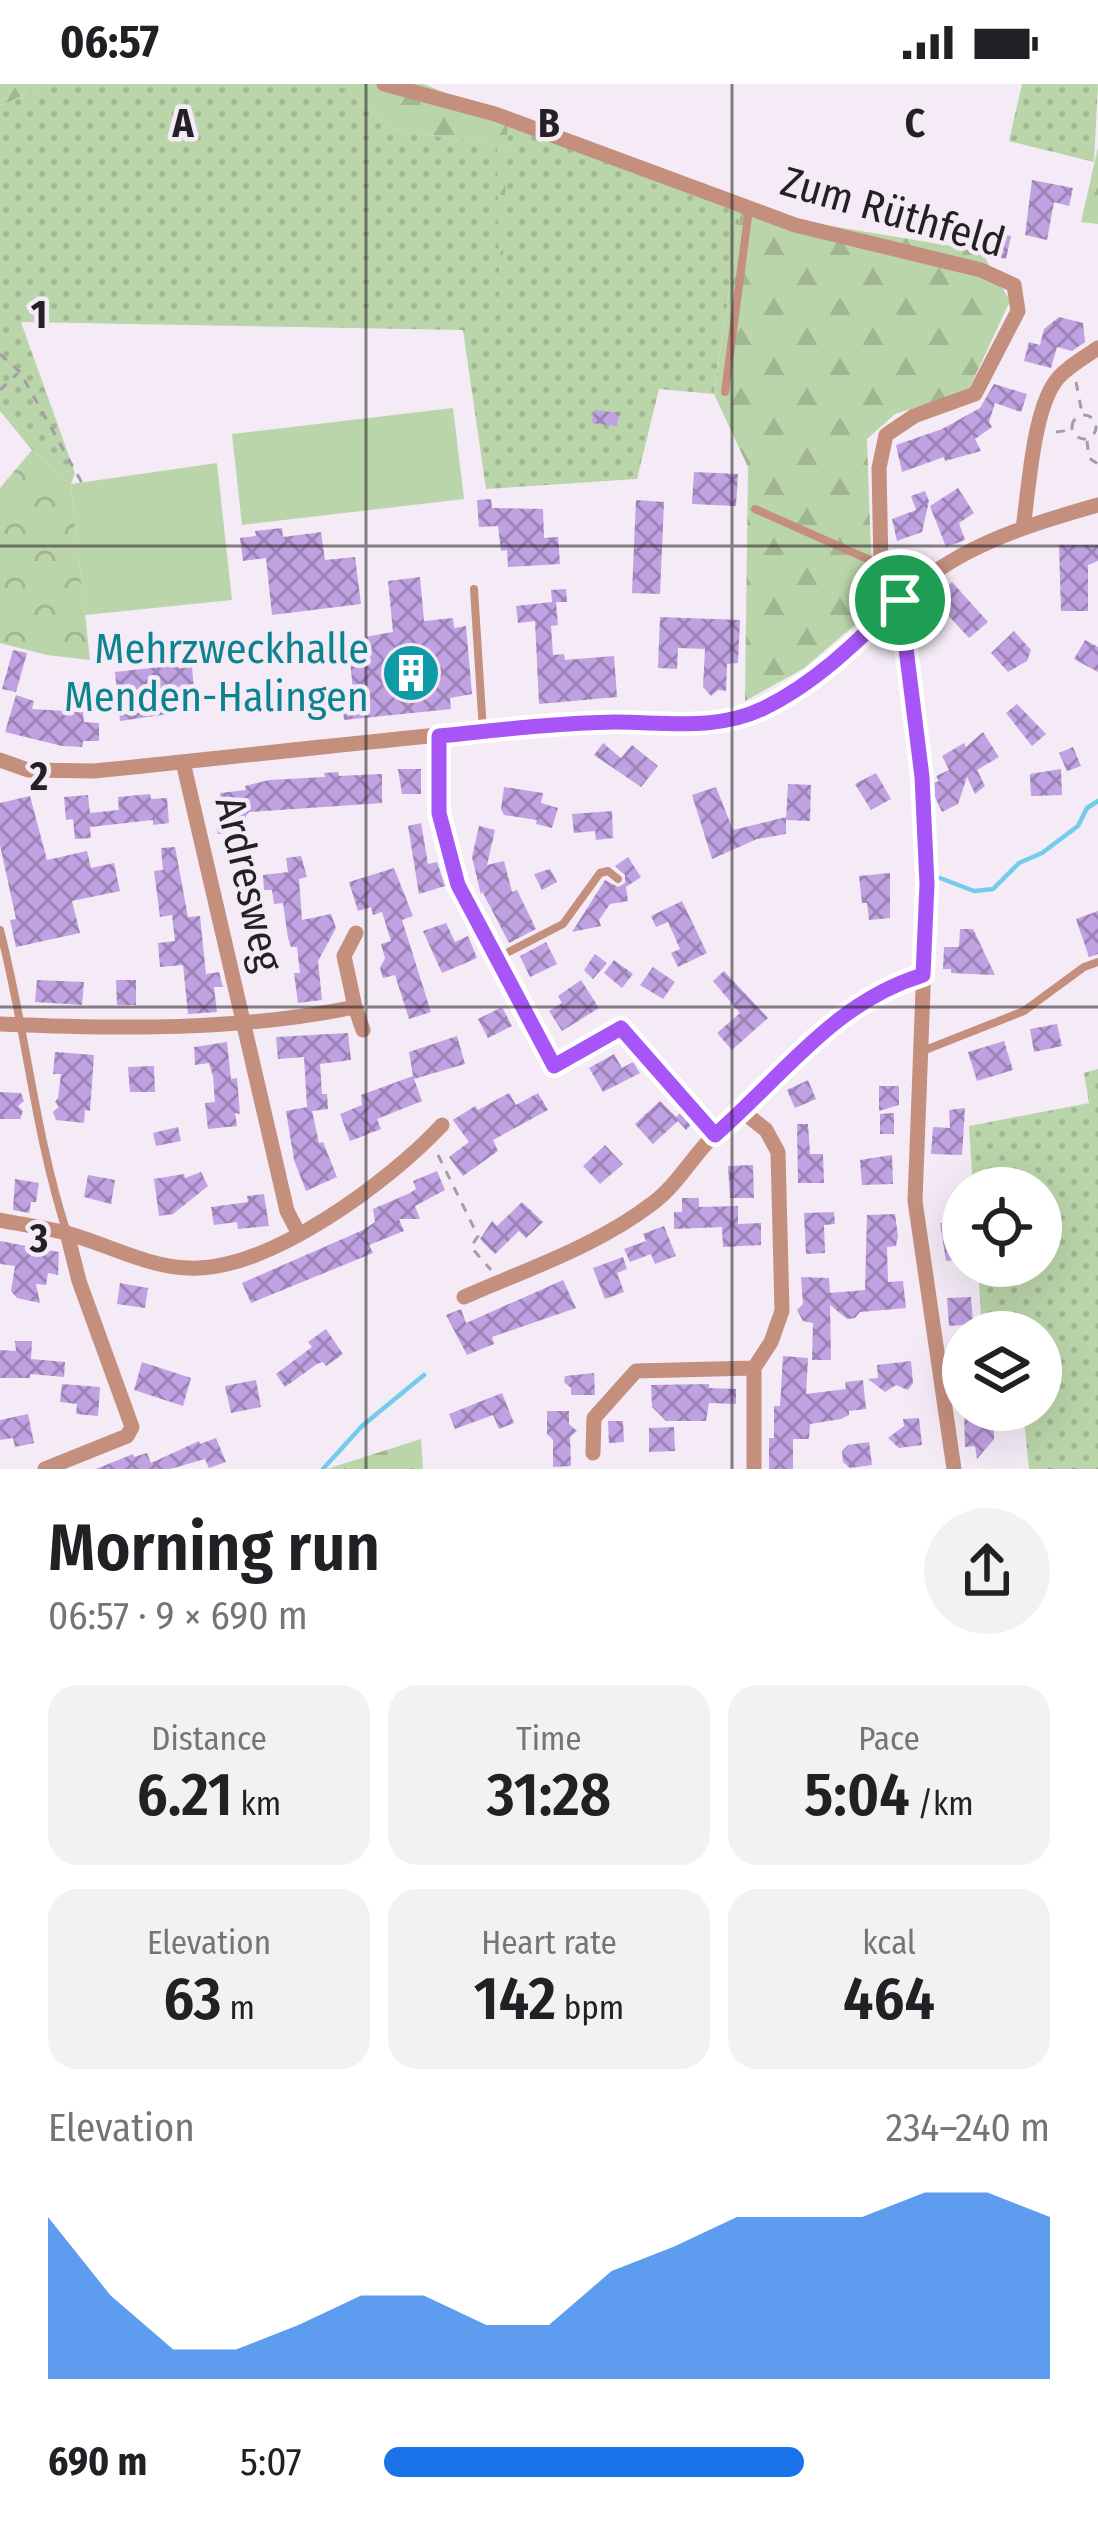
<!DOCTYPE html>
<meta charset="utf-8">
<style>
body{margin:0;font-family:"Fira Sans Condensed",sans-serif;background:#f2f2f2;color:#202124;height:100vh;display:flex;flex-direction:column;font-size:45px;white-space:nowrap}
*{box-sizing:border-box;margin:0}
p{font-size:39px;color:#757577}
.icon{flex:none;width:66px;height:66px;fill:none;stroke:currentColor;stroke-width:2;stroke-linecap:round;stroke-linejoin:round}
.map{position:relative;height:1385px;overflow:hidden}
.panel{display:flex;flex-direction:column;background:#fff;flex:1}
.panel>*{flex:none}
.controls{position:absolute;left:942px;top:1083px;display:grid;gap:24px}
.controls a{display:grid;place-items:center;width:120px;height:120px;border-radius:50%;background:#fff;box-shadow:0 12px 48px #0002;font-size:60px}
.pin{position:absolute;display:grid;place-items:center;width:102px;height:102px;color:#fff;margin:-51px;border:6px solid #fff;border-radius:50%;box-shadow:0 3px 12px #0007}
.round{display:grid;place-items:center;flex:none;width:126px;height:126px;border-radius:63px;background:#f2f2f2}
.summary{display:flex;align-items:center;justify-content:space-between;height:204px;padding:0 48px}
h1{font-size:66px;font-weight:600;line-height:90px}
.figures{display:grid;grid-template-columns:repeat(3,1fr);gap:18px;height:204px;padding:12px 48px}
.figures div{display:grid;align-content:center;border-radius:30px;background:#f2f2f2;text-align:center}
.figures b{font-size:60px;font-weight:600}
.figures small{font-size:33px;font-weight:400}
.figures p{font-size:33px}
.chart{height:336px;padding:24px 48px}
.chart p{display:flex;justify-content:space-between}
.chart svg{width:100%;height:216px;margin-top:12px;fill:#1a73e8;opacity:.7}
ul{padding:0 48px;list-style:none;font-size:39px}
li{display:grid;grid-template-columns:192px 144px 1fr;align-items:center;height:90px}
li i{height:30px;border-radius:15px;background:#1a73e8}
.status{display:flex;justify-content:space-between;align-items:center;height:84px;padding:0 60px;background:#fff;direction:ltr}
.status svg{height:33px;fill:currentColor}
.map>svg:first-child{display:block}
.grass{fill:url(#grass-dots)}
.forest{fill:url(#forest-firs)}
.park{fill:url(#park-crowns)}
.garden{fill:#bbd5aa}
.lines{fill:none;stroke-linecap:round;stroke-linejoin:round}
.stream{stroke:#73ccec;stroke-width:4.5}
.building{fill:url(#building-cross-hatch)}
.path{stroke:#a49da6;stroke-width:3;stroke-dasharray:9 9;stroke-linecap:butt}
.lane{stroke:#c48f7d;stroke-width:8}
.street{stroke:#c48f7d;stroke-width:15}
.route-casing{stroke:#fff;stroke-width:24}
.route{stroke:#a855f7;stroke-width:15}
.grid{fill:none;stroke:#242125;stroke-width:3;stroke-opacity:0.55}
.labels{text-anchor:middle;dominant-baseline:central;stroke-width:9;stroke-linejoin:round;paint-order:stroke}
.street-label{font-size:42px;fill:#242125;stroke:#f4ebf6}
.culture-label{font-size:42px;fill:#0d838f;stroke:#f4ebf6;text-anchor:end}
.grid-label{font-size:39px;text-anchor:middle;font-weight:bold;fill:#242125;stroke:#f4ebf6;stroke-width:9;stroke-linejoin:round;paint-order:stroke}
</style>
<div class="status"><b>06:57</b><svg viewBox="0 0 49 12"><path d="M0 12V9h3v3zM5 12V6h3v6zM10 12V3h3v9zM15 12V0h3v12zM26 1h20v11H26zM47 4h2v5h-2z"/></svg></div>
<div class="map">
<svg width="1098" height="1385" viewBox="0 0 1098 1385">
<defs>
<pattern id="grass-dots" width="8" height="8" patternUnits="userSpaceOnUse" patternTransform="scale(3)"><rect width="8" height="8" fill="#bbd5aa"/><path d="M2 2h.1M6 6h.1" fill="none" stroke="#a1b792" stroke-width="1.8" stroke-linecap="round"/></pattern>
<pattern id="forest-firs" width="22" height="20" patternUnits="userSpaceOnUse" patternTransform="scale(3)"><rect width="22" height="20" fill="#bbd5aa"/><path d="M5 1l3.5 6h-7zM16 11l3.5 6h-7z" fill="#a1b792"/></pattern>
<pattern id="park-crowns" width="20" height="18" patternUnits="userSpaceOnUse" patternTransform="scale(3)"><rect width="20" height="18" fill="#bbd5aa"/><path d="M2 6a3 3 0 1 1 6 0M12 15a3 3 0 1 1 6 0" fill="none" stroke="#a1b792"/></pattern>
<pattern id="building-cross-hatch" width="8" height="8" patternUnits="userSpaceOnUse" patternTransform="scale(3)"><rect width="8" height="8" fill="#c0a1e2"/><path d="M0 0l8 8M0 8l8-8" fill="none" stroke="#9c83b7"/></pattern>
</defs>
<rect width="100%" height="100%" fill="#f4ebf6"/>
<path class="grass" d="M47,0h292l55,46 104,15 2,149 8,-175 233,92 -27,183 -55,-5 -22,90 -151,10 -23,-159 -442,-8 54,151 -4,11 -39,-34 -32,-39v-305z
M1022,0h76l-4,78 -85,-21z
M1098,985v400h-69l-6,-59h18v-78h-59l-4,-66h63v-78h-68l-4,-62 120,-23 -5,-30z"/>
<path class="forest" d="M0,0h47l-47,22z
M339,0h85l84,35 -8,211 -3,-185 -103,-15z
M1098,63v77l-17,-2z
M741,127l240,40 29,50 -42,90 -73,23 -28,25 4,114 14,46 -82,70 -58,32 3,-234 -34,-73z
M421,1355l2,30h-96z"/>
<path class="park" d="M32,366l39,34 19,176 -43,-5 -47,-12v-155z"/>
<path class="garden" d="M453,324l11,91 -222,26 -10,-91z
M217,379l15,137 -147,15 -14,-131z"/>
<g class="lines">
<path class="stream" d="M940,794l34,13 19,-2 26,-26 23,-10 36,-27 9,-18 11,-7
M323,1385l39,-43 62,-51"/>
</g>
<path class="building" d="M1032,96l41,8 -4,18 -15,-4 -7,38 -22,-5z
M996,149l15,3 -5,23 -16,-4z
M1059,233l24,6 2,19 -13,9 -15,-4 -6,21 -27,-7 5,-19 11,3 4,-16z
M994,300l33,10 -6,18 -26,-9 -6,19 3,5 -17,12 6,12 -36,10 -1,-4 -42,15 -6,-27 46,-16 38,-21z
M594,326l25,3 -2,13 -25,-3z
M694,388l44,2 -2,32 -44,-2z
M958,404l16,25 -15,10 6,17 -19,7 -16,-41z
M925,407l4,10 -7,31 -25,9 -5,-22 24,-9 -5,-14z
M491,415l1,9 51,1 1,29 14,-1 2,27 -52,3 -1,-17 -6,1 -3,-25 -19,1 -2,-27z
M636,416l28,2 -4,92 -28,-1z
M282,444l1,9 38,-5 4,28 30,-3 6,47 -89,11 -6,-57 -23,3 -3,-23 16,-2 -1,-5z
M1059,461h39v16l-10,4v46h-27z
M420,493l4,44 29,-3 1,10 12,-2 6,68 -22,4 1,11 -107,11 -3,-28 12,-1 -5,-51 45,-8 -5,-51z
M952,498l36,40 -19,16 -36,-39z
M566,505l1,13h-11l2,23 -7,1 2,29 11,-1 1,6 49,-4 3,41 -78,7 -4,-83 -17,2 -2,-17 36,-4 -1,-12z
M660,533l80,3 -2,43 -11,1 -1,27 -8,-1 -7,6 -8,-9 2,-38 -27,-1 -1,21 -19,-1z
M1014,547l17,19 -4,11 -19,11 -17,-19z
M1085,556l13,7v25l-24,-13z
M13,566l14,3 -11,39 -14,-3z
M178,581v3l14,-1 4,43 -76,11 -5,-49z
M16,611l18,6 -2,8 51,3 1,10 15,1v18h-16l-1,6 -20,-1 -57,-14z
M1017,620l29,30 -14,12 -26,-33z
M983,648l16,25 -22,13 8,16 -10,8 -8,-17 -9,27 -16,8 -7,-15 -1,-14 5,-2 -3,-5 13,-6 -7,-14 22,-13 2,4z
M603,659l18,15 11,-13 26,21 -17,21 -47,-32z
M1073,663l8,19 -14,5 -8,-18z
M398,685h23v25h-19z
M1061,685l1,26 -31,1 -1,-22z
M338,688l1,4 43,-2v29l-133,9 -3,4 5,45 -14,2 -4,-31 -15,2 -2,-14 7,-1 -3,-26 26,-3 -1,-4 24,-6 56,-3 -1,-4z
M876,689l15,26 -20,11 -16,-26z
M788,700l23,1 -1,36 -24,-1z
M504,703l39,6 -2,10 17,5 -6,20 -16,-4 1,-4 -33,-5 -3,-6z
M716,703l17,43 53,-13v17l-29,5 -45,20 -20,-64z
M150,710l1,5 16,-1 2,25 -16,2v-5l-63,7 1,11 -16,1 -2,-20 -7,1 -2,-23 24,-2 2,18 29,-3 -1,-13z
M30,712l17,64 40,-9 4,17 23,-5 6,28 -48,10 8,32 -64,14 -6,-27 6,-1 -16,-74v-42z
M612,727l1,27 -17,2 -1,-9 -21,2 -2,-19z
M421,739l7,41 9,-2 8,24 -26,8 -11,-68z
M479,742l16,4 -8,35 17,-4 8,31 5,-2 19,39 -27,14 -27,-52 -1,4 -9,-38z
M175,763l13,70 12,-1 6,58 13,-2 4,15h-9l3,25 -29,2 -5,-49 -23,2 -2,-24 17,-2 -3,-26 -12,2 -6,-46 9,-1 -2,-22z
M301,772l6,21 -8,2 3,41 29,-6 5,14 -18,33 4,39 -24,3 -4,-30h6l-3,-26h-6l-3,-9 -5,-35 -9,1 -2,-14h-8l-1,-15 25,-3 -2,-14z
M628,773l13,20 -15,10 2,14 -18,3 -11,16 2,6 -29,6 33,-52 13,7 7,-4v-8l-10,-9z
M394,784l19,48 -11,4 29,92 -22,7 -14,-44 -12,3 -3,-10 5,-10 -4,-14 10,-3 -9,-29 -9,3 -2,-8 -13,4 -9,-29z
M550,785l7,13 -15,8 -8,-16z
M890,789v45l-21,2 -2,-17h-5l-3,-27z
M682,817l25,52 -29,14 -7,-14 9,-4 -12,-27 -12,5 -5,-11z
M1098,827v43l-9,3 -13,-38z
M446,839l9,19 13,-6 9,22 -35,15 -19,-42z
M960,845h13l22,46 -44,-2v-4h-8l1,-22h15z
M546,858l11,22 -27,13 -10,-21z
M595,870l12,9 -14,16 -9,-9z
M614,876l19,14 -11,14 -18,-15z
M653,883l22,15 -12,17 -23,-14z
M724,887l44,47 -36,32 -15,-17 23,-20 -27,-32z
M37,896l47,2 -2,23 -47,-3z
M116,896h20v25h-19z
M581,896l18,28 -37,23 -13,-20 13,-8 -4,-7z
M502,923l10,19 -24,12 -10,-19z
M1057,940l5,22 -28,6 -4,-23z
M348,949l3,27 -31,4 2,30h5l1,15 -16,2 7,32 4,-1 14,35 -31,14 -12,-31 -8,-49 21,-4 -3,-50 -26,2 -2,-22z
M457,952l8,28 -51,15 8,22 -45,18 4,10 -31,12 -10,-27 22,-9 -1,-10 52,-19 -4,-24z
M1004,957l9,29 -36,11 -9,-29z
M227,958l4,37 6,-1 3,36 -5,-1 2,13 -29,3 -3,-26 10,-1 -2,-26 -4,-13 -14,2 -1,-18z
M55,968l39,3 -4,56 -5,-1 -1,13 -28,-3 -3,-8 6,-5 -4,-5 3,-4 3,-24h-8z
M614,970l8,14 11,-6 7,11 -37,19 -14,-24z
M154,982l1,26h-25l-2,-25z
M808,996l8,19 -21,9 -8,-18z
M879,1002h20v19l-20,6z
M0,1008l21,1 3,8 -6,5 5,5 -3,8h-20z
M509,1009l7,12 22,-12 10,17 -55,30 5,11 -35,25 -14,-19 20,-15 -16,-22 22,-14 3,4z
M660,1017l16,16 9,-9 11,12 -10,10 -8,-9 -25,23 -18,-20z
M965,1024l-3,47 -31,-1 2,-27 17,1 -1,-18z
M894,1029v21h-14v-20z
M797,1040h11l2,30h13l1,29h-26z
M178,1043l3,14 -25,5 -3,-13z
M605,1061l18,19 -23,20 -17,-18z
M892,1071l1,29 -31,1 -2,-25z
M753,1081l1,33h-24l-2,-32z
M437,1087l8,19 -30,16 5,13h-21l5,12 -35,14 4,8 -122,50 -9,-20 121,-53 12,-8 -2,-13 37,-16 6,-4 -3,-8z
M201,1088l7,14 -35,28 -14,2 -5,-37 30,-5 1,4z
M88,1091l27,5 -4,24 -27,-7z
M15,1095l24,4 -3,19h-5l-2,11 -16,-3z
M264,1110l5,32 -31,3 -1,-7 -23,3 -3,-18 37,-5 -1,-6z
M682,1114h17v9l39,-1v18l23,-1v22l-38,2 -1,-20 -48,2v-17h8z
M522,1118l21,20 -17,16 -7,-7 -24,23 -15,-15 12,-18 5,5z
M834,1128l1,12 -11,1 1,28 -19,1 -2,-41z
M895,1130l3,22 -2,10 -9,1 1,35 15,-1 3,27 -46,4 -5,6 -8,1 -17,-14 1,55h-19l1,-37 -10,-2 -6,-11 6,-6 -2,-27 28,1 1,15 35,-3 2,-75z
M963,1136v39l-17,2 -6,-38z
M664,1142l12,30 -21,8 -4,-10 -21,8 -6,-13 22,-8 -3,-7z
M0,1157l59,11 -1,23 -10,-2 -2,12 -10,-1 4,19 -23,-5 -6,-7 4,-25 -15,-2z
M623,1173l4,12 -10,4 7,19 -19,7 -12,-31z
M563,1196l13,28 -84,29 2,7 -27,11 -21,-40 15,-6 5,14z
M120,1199l28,5 -3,20 -28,-4z
M971,1213l2,27 -24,2 -2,-28z
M326,1245l17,25 -17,12 -3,-4 -6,2 -32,23 -9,-13 36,-27 -4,-5z
M15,1257h17l-1,18 34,3 -1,15 -34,-3v4h-30v-28l16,1z
M783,1272l25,2 -2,36 40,-5 -1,-7 18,-2 3,29 -17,2v4l-8,4 -31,5 -1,15h-16v30h-24v-31h5v-32h6z
M911,1277l2,22 -5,7 -12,-5 -11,7 -17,-13 10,-1 -1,-13z
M142,1278l49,16 -8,28 -49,-16z
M594,1289l1,22h-24v-7l-7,-6 1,-6z
M256,1296l5,27 -30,6 -6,-27z
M62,1300l38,3 -2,29 -22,-2 1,-10 -17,-2z
M709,1300v4l27,1v15l-27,-1 -3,18h-40l-14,-14 -1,-22z
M502,1309l12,30 -15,6 -6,-14 -38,14 -6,-15z
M964,1326h30v29l-17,20 -2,-13 -10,1z
M547,1327h22v13l8,7 -7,6 1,29 -18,1v-27l-6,-6z
M28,1330l6,29 -19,4 -2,-9 -13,2v-20z
M919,1334l3,27 -23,3 -11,-10 16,-12 -1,-7z
M608,1337h15l1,21 -15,1z
M674,1343l1,24 -26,1v-24z
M216,1354l10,24 -17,6 -4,-9 -35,10h-74l37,-15 1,3 13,-4 4,10 48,-22 1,3z
M869,1358l3,23 -22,3 -7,-6 -1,-11 6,-6z"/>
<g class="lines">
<path class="path" d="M0,270l20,18 62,111
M1076,298l6,31
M0,306l18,-17
M1072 343a12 12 0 1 1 24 0a12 12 0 1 1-24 0Z
M1056,348l16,-2
M1087,357l2,17 9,6
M675,1008l30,33
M438,1071l40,81 -7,11 20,23"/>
<path class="lane" d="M725,308l24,-183
M755,425l124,55
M474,505l9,142
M0,846c26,100 35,205 67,303
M497,874l66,-34 37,-51 8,-2 10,8
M920,968l104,-41 60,-44 14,-5"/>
<path class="street" d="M384,0l111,30 300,111 186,45 33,15 4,26 -43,83 -61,22 -28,19 -7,33 2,97 19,35 22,177 5,107 -12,317 39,268
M1023,444c6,-39 10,-123 36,-151 11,-12 26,-20 39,-29
M439,652v77l19,72 96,180 67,-37 43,52
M0,676l28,10 66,1c150,-15 301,-33 451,-46 67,-5 156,12 216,-15 65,-29 108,-88 163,-130 50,-39 114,-58 174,-75
M183,678l104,449 12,23
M355,923l-11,-51 12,-23
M0,940c119,5 238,7 355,-17l8,23
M742,1027l24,19 12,22 4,159 -11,31 -17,26v101
M0,1136c24,5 49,8 73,15 37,11 76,32 116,33 79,4 201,-87 253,-143
M464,1213c64,-28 133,-51 189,-94 24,-18 40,-47 61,-68 63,-62 123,-133 209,-160
M593,1369l1,-35 42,-47 118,-3
M45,1385l82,-33 5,-9 -53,-146 -12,-48"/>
</g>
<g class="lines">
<g class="route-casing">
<path id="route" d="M900,516l22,177 5,107 -4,91c-89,27 -140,101 -208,160l-94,-107 -67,38 -96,-181 -19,-72v-77c59,-6 117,-13 176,-14 48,0 102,9 147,-13 53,-25 97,-69 138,-109z"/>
</g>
<use href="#route" class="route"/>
</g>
<path class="grid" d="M366,0v1385M732,0v1385M0,462h1098M0,923h1098"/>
<defs>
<g id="building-disc" transform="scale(3)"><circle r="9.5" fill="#0f9aa8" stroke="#f4ebf6"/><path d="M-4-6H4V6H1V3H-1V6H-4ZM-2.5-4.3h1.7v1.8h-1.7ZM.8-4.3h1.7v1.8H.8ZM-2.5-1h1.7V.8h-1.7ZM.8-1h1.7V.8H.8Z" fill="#fff"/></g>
</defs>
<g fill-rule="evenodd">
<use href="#building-disc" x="411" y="589"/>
</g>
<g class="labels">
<g class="street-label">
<text transform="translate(893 128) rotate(16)">Zum Rüthfeld</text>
<text transform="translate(249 800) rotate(77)">Ardresweg</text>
</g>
<g class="culture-label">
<text x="369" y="565">Mehrzweckhalle<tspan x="369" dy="48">Menden-Halingen</tspan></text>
</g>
</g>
<g class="grid-label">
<text x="183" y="53">A</text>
<text x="549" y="53">B</text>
<text x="915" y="53">C</text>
<text x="39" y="244">1</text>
<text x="39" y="706">2</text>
<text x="39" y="1168">3</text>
</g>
</svg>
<div class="controls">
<a><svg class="icon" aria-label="locate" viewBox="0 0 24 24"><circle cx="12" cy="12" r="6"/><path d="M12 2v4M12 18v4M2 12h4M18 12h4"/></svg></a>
<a><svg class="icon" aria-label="layers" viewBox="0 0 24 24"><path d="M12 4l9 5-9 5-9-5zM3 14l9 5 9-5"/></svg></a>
</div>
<div class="pin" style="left:900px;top:516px;background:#1e9e55"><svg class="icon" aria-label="arrive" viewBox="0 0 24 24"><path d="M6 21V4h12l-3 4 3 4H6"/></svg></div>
</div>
<section class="panel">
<div class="summary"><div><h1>Morning run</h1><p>06:57 · 9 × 690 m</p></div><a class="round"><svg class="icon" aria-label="share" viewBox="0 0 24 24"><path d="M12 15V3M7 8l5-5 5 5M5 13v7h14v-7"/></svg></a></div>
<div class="figures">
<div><p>Distance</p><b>6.21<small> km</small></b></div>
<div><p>Time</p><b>31:28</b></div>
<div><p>Pace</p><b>5:04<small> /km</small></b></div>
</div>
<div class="figures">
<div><p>Elevation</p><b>63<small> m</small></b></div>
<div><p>Heart rate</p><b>142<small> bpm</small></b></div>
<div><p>kcal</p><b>464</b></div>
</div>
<div class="chart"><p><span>Elevation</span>234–240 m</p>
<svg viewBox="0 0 160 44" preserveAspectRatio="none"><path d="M0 44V11L10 27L20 38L30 38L40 33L50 27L60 27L70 33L80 33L90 22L100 17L110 11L120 11L130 11L140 6L150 6L160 11V44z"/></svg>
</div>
<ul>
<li><b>690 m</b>5:07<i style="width:63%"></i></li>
</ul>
</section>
